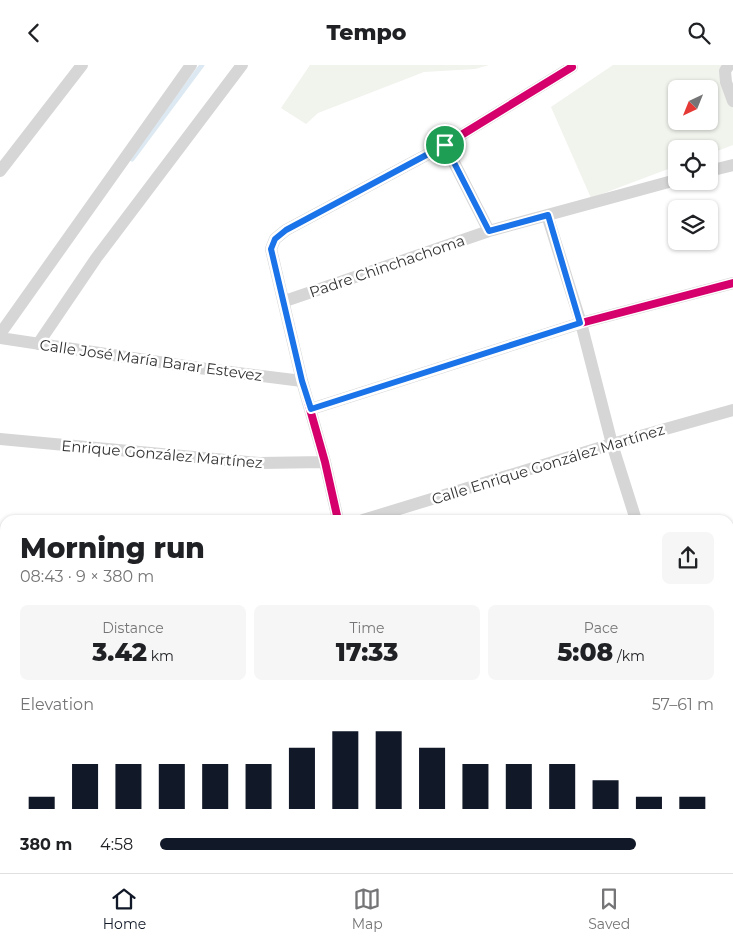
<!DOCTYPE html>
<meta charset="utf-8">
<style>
body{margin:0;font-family:Montserrat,sans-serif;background:#f6f6f6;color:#202124;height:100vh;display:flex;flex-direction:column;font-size:19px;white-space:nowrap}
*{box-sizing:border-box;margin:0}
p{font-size:16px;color:#757577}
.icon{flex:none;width:28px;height:28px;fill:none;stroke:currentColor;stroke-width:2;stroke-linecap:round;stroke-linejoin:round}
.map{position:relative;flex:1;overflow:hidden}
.drawer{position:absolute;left:0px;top:450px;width:734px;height:359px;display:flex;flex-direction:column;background:#fff;border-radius:15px 15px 0 0;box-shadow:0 1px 4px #0004}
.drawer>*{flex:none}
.needle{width:32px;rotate:223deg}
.fabs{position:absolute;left:668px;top:15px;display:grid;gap:10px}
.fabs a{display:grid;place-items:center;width:50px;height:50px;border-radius:8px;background:#fff;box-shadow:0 1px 4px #0004;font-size:25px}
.pin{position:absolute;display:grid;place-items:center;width:42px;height:42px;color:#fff;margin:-21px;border:2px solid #fff;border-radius:50%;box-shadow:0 1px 5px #0007}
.round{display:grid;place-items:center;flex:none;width:52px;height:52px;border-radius:8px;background:#f6f6f6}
.head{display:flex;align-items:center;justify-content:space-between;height:85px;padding:0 20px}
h1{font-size:28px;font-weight:800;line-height:38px}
.metrics{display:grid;grid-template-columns:repeat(3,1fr);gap:8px;height:85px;padding:5px 20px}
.metrics div{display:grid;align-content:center;border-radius:8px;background:#f6f6f6;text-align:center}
.metrics b{font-size:25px;font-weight:800}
.metrics small{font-size:14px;font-weight:400}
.metrics p{font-size:14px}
.chart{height:140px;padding:10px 20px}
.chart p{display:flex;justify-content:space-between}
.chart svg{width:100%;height:90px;margin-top:5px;stroke:#111827;stroke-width:6}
ul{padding:0 20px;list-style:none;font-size:16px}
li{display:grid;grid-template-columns:80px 60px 1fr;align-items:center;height:38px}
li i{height:12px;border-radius:6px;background:#111827}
header{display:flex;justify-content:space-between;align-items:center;height:65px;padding:0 20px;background:#fff;font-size:22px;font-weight:800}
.tabs{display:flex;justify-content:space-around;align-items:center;height:70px;border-top:1px solid #e0e0e0;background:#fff;font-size:14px;color:#757577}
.tabs a{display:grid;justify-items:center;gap:2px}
.tabs .on{color:#111827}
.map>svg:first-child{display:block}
.green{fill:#f1f3ed;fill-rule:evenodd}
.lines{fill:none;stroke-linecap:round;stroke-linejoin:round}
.stream{stroke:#dde9f2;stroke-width:5}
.street{stroke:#d6d6d6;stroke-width:12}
.cycleway-casing{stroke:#fff;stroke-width:11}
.cycleway{stroke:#d6006c;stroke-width:8}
.route-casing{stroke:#fff;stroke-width:10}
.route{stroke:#1a73e8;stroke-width:6}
.labels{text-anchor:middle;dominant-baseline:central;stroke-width:5;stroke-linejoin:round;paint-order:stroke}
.street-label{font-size:15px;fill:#323232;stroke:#fff}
</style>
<header><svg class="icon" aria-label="back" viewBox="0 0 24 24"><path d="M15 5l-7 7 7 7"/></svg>Tempo<svg class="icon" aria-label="search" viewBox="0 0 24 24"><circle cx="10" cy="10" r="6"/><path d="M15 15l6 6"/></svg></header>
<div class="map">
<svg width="733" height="808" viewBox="0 0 733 808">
<rect width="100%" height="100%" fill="#fff"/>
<path class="green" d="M310,0h179l-14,4 -51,3 -106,41 -12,11 -25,-16z
M613,0h120l-12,11 12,31v38l-24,9v-5h-33v17l-85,32 -40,-91zM676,24h33v32h-33z"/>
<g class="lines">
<path class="stream" d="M132,94l70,-94"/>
<path class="street" d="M729,0l-4,6 1,11 7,19
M445,80l44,86
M0,106l82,-106
M709,106l24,-6
M547,150l34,108 31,121 24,76
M285,236l204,-70 187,-51
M0,269l191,-269
M0,273l199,30 103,13
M38,279l59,-87 145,-192
M311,344l270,-86 152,-40
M0,374l259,24 66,-1
M338,455l-13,-58 -23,-81 -31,-132 4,-10 11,-9 159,-85 127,-78
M363,455l249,-76 121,-34
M0,470l5,1
M729,472l4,-2
M0,570h5
M729,597l4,-1
M0,666h5
M729,725l4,-2
M0,741v58
M729,761l4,12
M419,804l15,1 5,-1
M222,805l40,-1"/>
<g class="cycleway-casing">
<path id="cycleway" d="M311,344l270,-86 152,-40
M338,455l-13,-58 -23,-81 -31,-132 4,-10 11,-9 159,-85 127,-78"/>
</g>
<use href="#cycleway" class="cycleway"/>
</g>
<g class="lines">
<g class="route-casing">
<path id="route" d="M445,80l44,86 59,-16 32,108 -269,86 -9,-28 -31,-132 4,-10 11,-9z"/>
</g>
<use href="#route" class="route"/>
</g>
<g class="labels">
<g class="street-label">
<text transform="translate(387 201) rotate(-19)">Padre Chinchachoma</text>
<text transform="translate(151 295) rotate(8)">Calle José María Barar Estevez</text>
<text transform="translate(162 389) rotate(5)">Enrique González Martínez</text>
<text transform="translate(548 399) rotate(-17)">Calle Enrique González Martínez</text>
</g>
</g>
</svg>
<div class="fabs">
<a><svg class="needle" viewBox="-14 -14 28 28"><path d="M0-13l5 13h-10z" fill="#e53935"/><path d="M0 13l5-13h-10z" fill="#757577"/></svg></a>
<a><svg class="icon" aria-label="locate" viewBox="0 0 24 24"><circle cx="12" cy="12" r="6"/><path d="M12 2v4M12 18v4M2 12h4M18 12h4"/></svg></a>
<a><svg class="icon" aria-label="layers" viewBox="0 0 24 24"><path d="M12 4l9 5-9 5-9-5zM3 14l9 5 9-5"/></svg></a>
</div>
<div class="pin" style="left:445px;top:80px;background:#1e9e55"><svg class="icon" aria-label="arrive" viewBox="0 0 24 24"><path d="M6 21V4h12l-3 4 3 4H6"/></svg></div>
<section class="drawer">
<div class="head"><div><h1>Morning run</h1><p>08:43 · 9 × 380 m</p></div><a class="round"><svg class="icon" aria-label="share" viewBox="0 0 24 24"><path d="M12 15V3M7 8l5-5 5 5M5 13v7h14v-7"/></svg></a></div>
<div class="metrics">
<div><p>Distance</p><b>3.42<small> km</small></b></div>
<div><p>Time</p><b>17:33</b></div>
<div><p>Pace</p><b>5:08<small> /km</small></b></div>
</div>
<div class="chart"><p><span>Elevation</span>57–61 m</p>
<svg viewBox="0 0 160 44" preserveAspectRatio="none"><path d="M5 44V38M15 44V22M25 44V22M35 44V22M45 44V22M55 44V22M65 44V14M75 44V6M85 44V6M95 44V14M105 44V22M115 44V22M125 44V22M135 44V30M145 44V38M155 44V38"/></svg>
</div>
<ul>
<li><b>380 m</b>4:58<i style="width:86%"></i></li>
</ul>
</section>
</div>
<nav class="tabs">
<a class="on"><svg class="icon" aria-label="home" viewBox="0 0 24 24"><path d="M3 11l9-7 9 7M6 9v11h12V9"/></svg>Home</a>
<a><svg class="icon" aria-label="map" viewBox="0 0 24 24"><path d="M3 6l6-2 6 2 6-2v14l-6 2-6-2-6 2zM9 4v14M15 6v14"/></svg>Map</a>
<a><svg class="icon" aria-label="saved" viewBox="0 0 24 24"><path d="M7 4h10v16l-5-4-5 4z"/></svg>Saved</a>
</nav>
